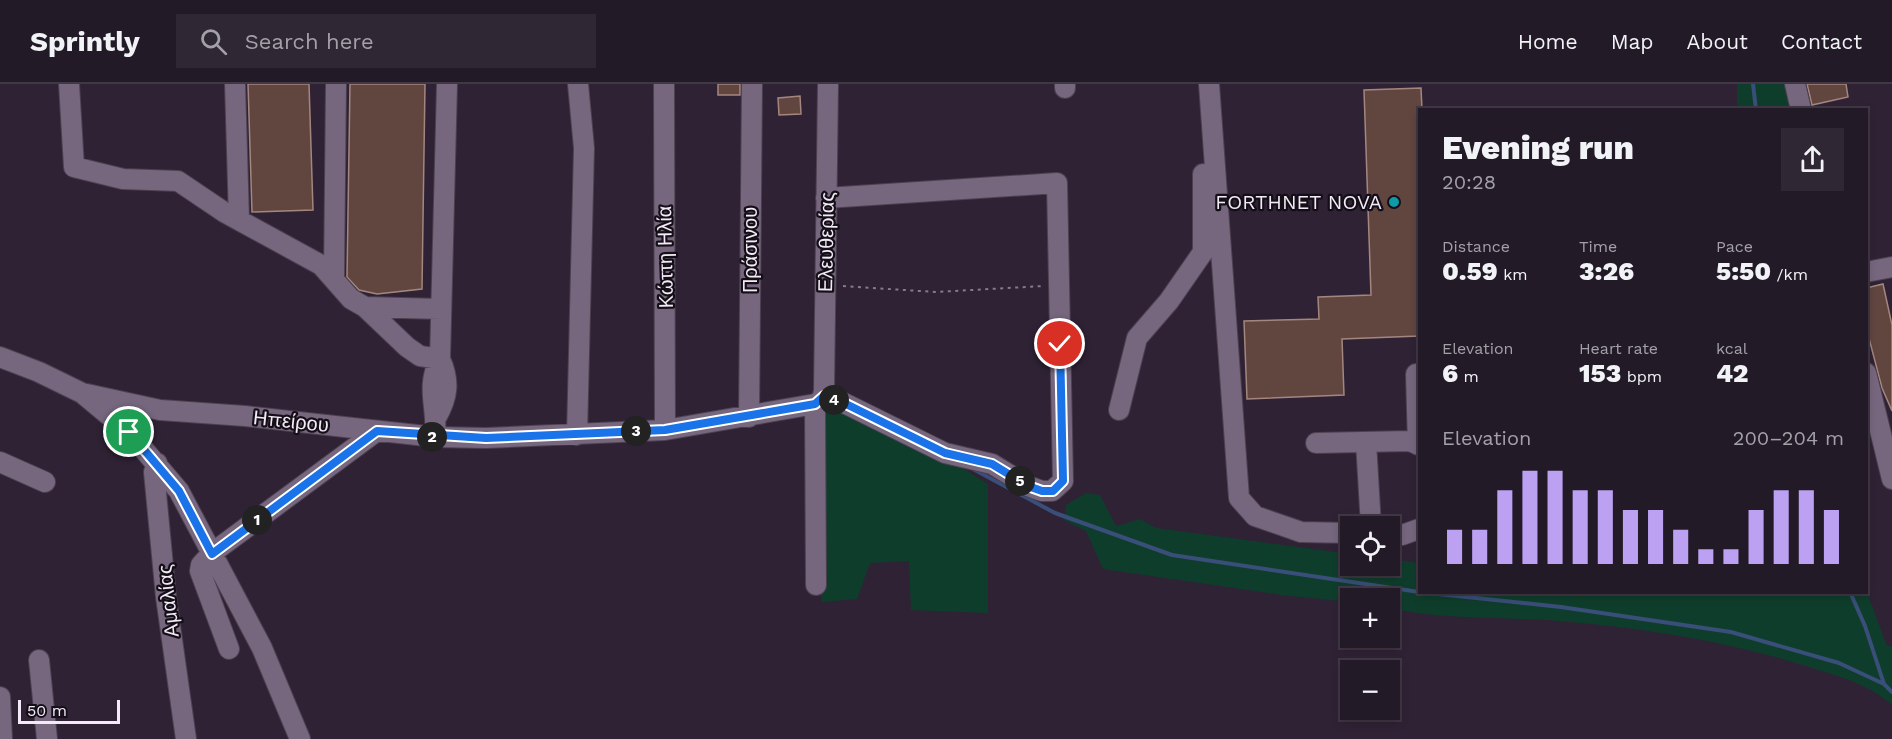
<!DOCTYPE html>
<meta charset="utf-8">
<style>
body{margin:0;font-family:"Work Sans",sans-serif;background:#2f2734;color:#f1f3f6;height:100vh;display:flex;flex-direction:column;font-size:22px;white-space:nowrap}
*{box-sizing:border-box;margin:0}
p{font-size:20px;color:#a3a1a8}
.icon{flex:none;width:33px;height:33px;fill:none;stroke:currentColor;stroke-width:2;stroke-linecap:round;stroke-linejoin:round}
.map{position:relative;flex:1;overflow:hidden}
.details{position:absolute;left:1418px;top:24px;width:450px;height:486px;display:flex;flex-direction:column;background:#231a28;border-radius:0px;box-shadow:0 3px 9px #0003,0 0 0 2px #403845}
.details>*{flex:none}
.fabs{position:absolute;left:1340px;top:432px;display:grid;gap:12px}
.fabs a{display:grid;place-items:center;width:60px;height:60px;border-radius:0px;background:#231a28;box-shadow:0 3px 9px #0003,0 0 0 2px #403845;font-size:30px}
.scale{position:absolute;left:18px;bottom:15px;width:102px;box-sizing:border-box;padding-left:6px;border:3px solid #f3eaf7;border-top:0;font-size:16px;line-height:21px;white-space:nowrap;color:#f3eaf7;-webkit-text-stroke:4px #140e17;paint-order:stroke}
.pin{position:absolute;display:grid;place-items:center;width:51px;height:51px;color:#fff;margin:-26px;border:3px solid #fff;border-radius:50%;box-shadow:0 2px 6px #0007}
.km{position:absolute;width:30px;height:30px;margin:-15px;border-radius:50%;background:#222;color:#fff;font-size:16px;line-height:30px;text-align:center}
.round{display:grid;place-items:center;flex:none;width:63px;height:63px;border-radius:0px;background:#2f2734}
.head{display:flex;align-items:center;justify-content:space-between;height:102px;padding:0 24px}
h1{font-size:33px;font-weight:800;line-height:45px}
.stats{display:grid;grid-template-columns:repeat(3,1fr);gap:9px;height:102px;padding:6px 24px}
.stats div{display:grid;align-content:center}
.stats b{font-size:26px;font-weight:800}
.stats small{font-size:16px;font-weight:400}
.stats p{font-size:16px}
.chart{height:168px;padding:12px 24px}
.chart p{display:flex;justify-content:space-between}
.chart svg{width:100%;height:108px;margin-top:6px;stroke:#bca0f2;stroke-width:6}
header{display:flex;align-items:center;gap:36px;box-sizing:border-box;height:84px;padding:0 30px;background:#231a28;border-bottom:2px solid #403845}
header strong{font-size:28px}
nav{display:flex;gap:33px;margin-inline-start:auto;font-size:21px}
.search{width:420px;height:54px;background:#2f2734;display:flex;align-items:center;gap:15px;box-sizing:border-box;padding:0 21px;border-radius:0px;color:#a3a1a8;font-size:22px}
.map>svg:first-child{display:block}
.green{fill:#0f3d2c}
.lines{fill:none;stroke-linecap:round;stroke-linejoin:round}
.stream{stroke:#394e78;stroke-width:4}
.building{fill:#614640;stroke:#a5867f;stroke-width:1.5}
.minor-casing{stroke:#4c4151;stroke-width:22}
.path{stroke:#867b8c;stroke-width:2;stroke-dasharray:3 4.5;stroke-linecap:butt}
.minor{stroke:#76677e;stroke-width:20}
.route-casing{stroke:#fff;stroke-width:12}
.route{stroke:#1a73e8;stroke-width:8}
.culture-dot{fill:#0f9aa8;stroke:#140e17;stroke-width:2}
.labels{text-anchor:middle;dominant-baseline:central;stroke-width:4.5;stroke-linejoin:round;paint-order:stroke}
.poi-label{font-size:20px;fill:#f3eaf7;stroke:#140e17;text-anchor:end}
.street-label{font-size:20px;fill:#f3eaf7;stroke:#140e17}
</style>
<header>
<strong>Sprintly</strong>
<div class="search"><svg class="icon" aria-label="search" viewBox="0 0 24 24"><circle cx="10" cy="10" r="6"/><path d="M15 15l6 6"/></svg>Search here</div>
<nav><a>Home</a><a>Map</a><a>About</a><a>Contact</a></nav>
</header>
<div class="map">
<svg width="1892" height="655" viewBox="0 0 1892 655">
<rect width="100%" height="100%" fill="#2f2235"/>
<path class="green" d="M1737,0h55l6,25h-61z
M834,317l111,56 43,27v129l-77,-3 -2,-49 -39,2 -13,36 -36,3 -1,-193z
M1086,409l14,2 16,31 24,-7 16,9 194,26v12h39v-7l30,4v29l447,-2 21,56h5v59c-24,-22 -55,-29 -86,-39 -76,-24 -157,-37 -236,-44 -60,-6 -122,-1 -181,-14v-10h-39v4l-68,-7 -179,-26 -17,-38 -22,-11 2,-15z"/>
<g class="lines">
<path class="stream" d="M1753,0l3,26
M973,385l82,44 117,42 247,37
M1419,508l142,15 170,25 108,31 45,21 8,8
M1850,508l15,34 19,58"/>
</g>
<path class="building" d="M248,0h61l4,126 -61,2z
M350,0h75l-3,205 -45,5 -18,-4 -12,-13z
M718,0h22v11h-22z
M1807,0h39l2,13 -36,8z
M1421,4l1,22h-3v226l-77,3 2,56 -97,4 -3,-78 75,-2 -1,-22 53,-2 -7,-205z
M800,12l1,18 -22,1 -1,-17z
M1883,200l9,41v86l-10,-23 -16,-61v-39z"/>
<g class="lines">
<g class="minor-casing">
<path id="minor" d="M69,0l5,83 49,12 55,2 46,31 97,53 30,34 14,8 42,40 13,9 20,3
M235,0l4,135
M664,0l1,346
M1065,0v4
M1209,0l30,414 16,18 46,16 49,1
M1795,0l6,26
M1866,188l26,-5
M334,194l2,-194
M365,223l76,2
M0,273l39,15 43,21 47,39 50,59 83,157 38,91
M1866,289l26,106
M1416,290l2,71
M82,309l78,17 85,6 190,21 51,1 179,-8 150,-26 7,-4 2,-9 4,-307
M824,312l16,5 105,52 47,11 36,22 14,5h10l11,-10 -6,-298 -231,15
M815,320l1,181
M1119,326l18,-72 32,-37 34,-49v-78
M749,333l3,-333
M436,334c12,-21 14,-37 4,-59
M577,351l7,-287 -6,-64
M435,353c3,-30 -10,-49 5,-78l7,-275
M1366,358l5,84
M1316,359l94,-2 9,4
M0,378l45,20
M157,379l-3,9 12,125 20,142
M1389,451h13l17,-6
M229,565l-29,-78 1,-6 11,-12 165,-122
M39,576l8,79
M0,613l2,42"/>
</g>
<path class="path" d="M843,202l92,6 109,-6"/>
<use href="#minor" class="minor"/>
</g>
<g class="lines">
<g class="route-casing">
<path id="route" d="M129,348l50,59 33,63 165,-123 109,7 179,-8 150,-26 9,-8 16,5 105,52 47,11 36,22 14,5h11l10,-10 -3,-137"/>
</g>
<use href="#route" class="route"/>
</g>
<circle class="culture-dot" cx="1394" cy="118" r="6"/>
<g class="labels">
<g class="poi-label">
<text x="1382" y="118">FORTHNET NOVA</text>
</g>
<g class="street-label">
<text transform="translate(826 158) rotate(-89)">Ελευθερίας</text>
<text transform="translate(750 166) rotate(-90)">Πράσινου</text>
<text transform="translate(665 173) rotate(-91)">Κώττη Ηλία</text>
<text transform="translate(291 337) rotate(6)">Ηπείρου</text>
<text transform="translate(168 517) rotate(-96)">Αμαλίας</text>
</g>
</g>
</svg>
<div class="fabs">
<a><svg class="icon" aria-label="locate" viewBox="0 0 24 24"><circle cx="12" cy="12" r="6"/><path d="M12 2v4M12 18v4M2 12h4M18 12h4"/></svg></a>
<a>+</a>
<a>−</a>
</div>
<div class="scale">50 m</div>
<div class="pin" style="left:129px;top:348px;background:#1e9e55"><svg class="icon" aria-label="arrive" viewBox="0 0 24 24"><path d="M6 21V4h12l-3 4 3 4H6"/></svg></div>
<div class="pin" style="left:1060px;top:260px;background:#d93025"><svg class="icon" aria-label="check" viewBox="0 0 24 24"><path d="M5 12l5 5 9-10"/></svg></div>
<b class="km" style="left:257px;top:436px">1</b>
<b class="km" style="left:432px;top:353px">2</b>
<b class="km" style="left:636px;top:347px">3</b>
<b class="km" style="left:834px;top:316px">4</b>
<b class="km" style="left:1020px;top:397px">5</b>
<section class="details">
<div class="head"><div><h1>Evening run</h1><p>20:28</p></div><a class="round"><svg class="icon" aria-label="share" viewBox="0 0 24 24"><path d="M12 15V3M7 8l5-5 5 5M5 13v7h14v-7"/></svg></a></div>
<div class="stats">
<div><p>Distance</p><b>0.59<small> km</small></b></div>
<div><p>Time</p><b>3:26</b></div>
<div><p>Pace</p><b>5:50<small> /km</small></b></div>
</div>
<div class="stats">
<div><p>Elevation</p><b>6<small> m</small></b></div>
<div><p>Heart rate</p><b>153<small> bpm</small></b></div>
<div><p>kcal</p><b>42</b></div>
</div>
<div class="chart"><p><span>Elevation</span>200–204 m</p>
<svg viewBox="0 0 160 44" preserveAspectRatio="none"><path d="M5 44V30M15 44V30M25 44V14M35 44V6M45 44V6M55 44V14M65 44V14M75 44V22M85 44V22M95 44V30M105 44V38M115 44V38M125 44V22M135 44V14M145 44V14M155 44V22"/></svg>
</div>
</section>
</div>
